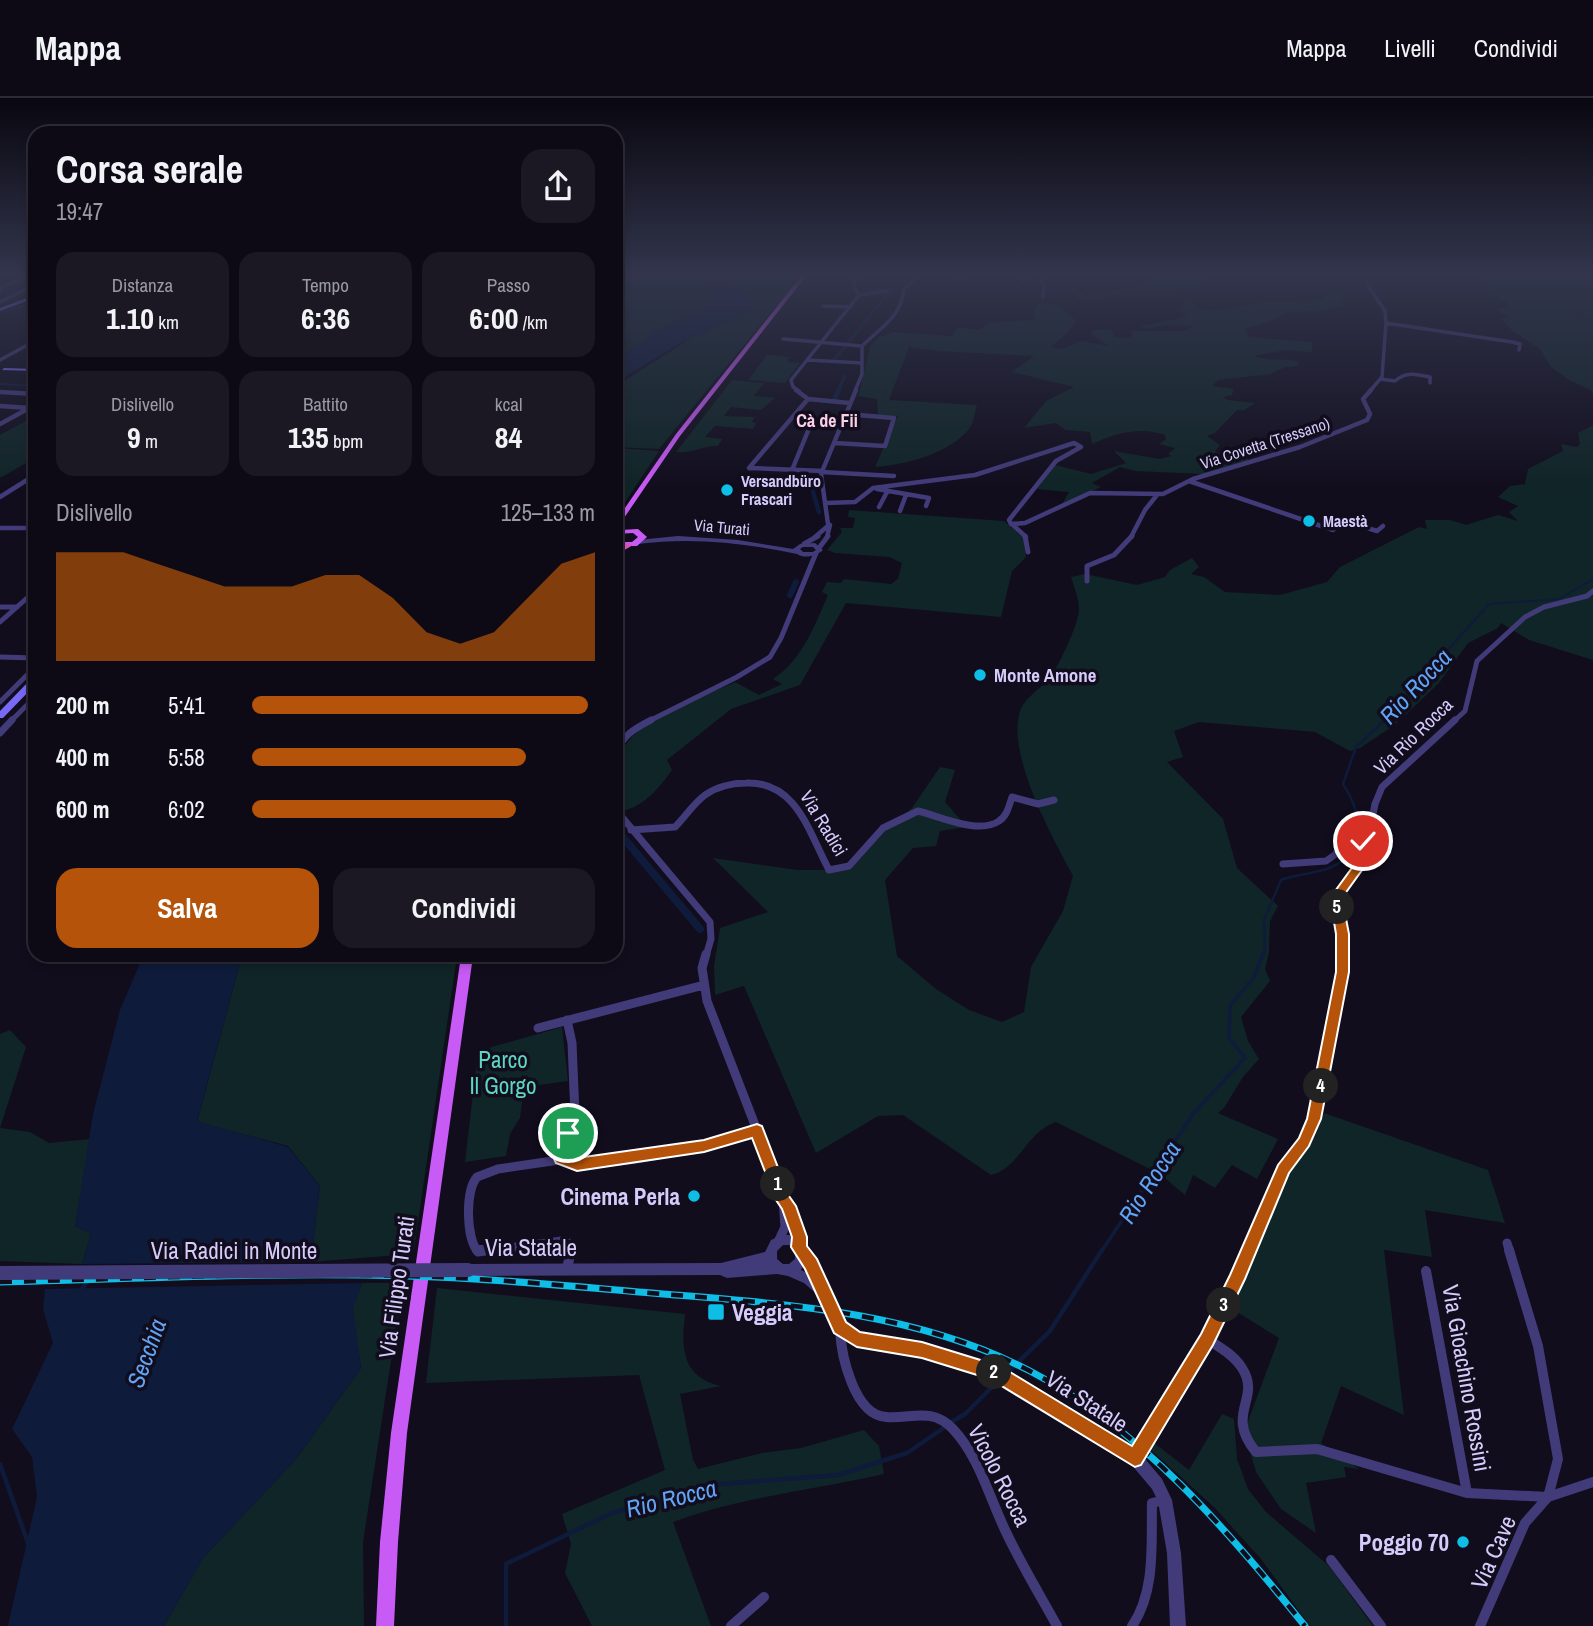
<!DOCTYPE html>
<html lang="it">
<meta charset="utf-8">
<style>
body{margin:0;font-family:"Archivo Narrow",sans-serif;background:#1b1823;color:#f1f3f6;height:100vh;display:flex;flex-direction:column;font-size:26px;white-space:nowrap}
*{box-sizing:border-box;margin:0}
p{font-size:23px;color:#9a9aa1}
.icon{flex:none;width:38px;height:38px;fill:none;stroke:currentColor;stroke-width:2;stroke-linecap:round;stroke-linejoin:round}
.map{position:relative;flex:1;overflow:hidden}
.details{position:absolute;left:28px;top:28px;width:595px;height:836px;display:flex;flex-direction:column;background:#0d0a16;border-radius:21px;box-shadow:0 4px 10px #0003,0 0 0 2px #2d2b35}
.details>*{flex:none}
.pin{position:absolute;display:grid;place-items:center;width:60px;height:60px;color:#fff;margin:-30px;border:4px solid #fff;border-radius:50%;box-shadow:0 2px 7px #0007}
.km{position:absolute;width:35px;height:35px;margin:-18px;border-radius:50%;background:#222;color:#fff;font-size:19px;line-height:35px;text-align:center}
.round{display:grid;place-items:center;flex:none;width:74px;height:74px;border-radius:21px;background:#1b1823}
.headline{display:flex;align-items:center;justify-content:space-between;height:119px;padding:0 28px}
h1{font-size:38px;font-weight:700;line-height:52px}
.figures{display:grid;grid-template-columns:repeat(3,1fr);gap:10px;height:119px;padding:7px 28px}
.figures div{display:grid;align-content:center;border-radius:18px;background:#1b1823;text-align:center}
.figures b{font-size:30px;font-weight:700}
.figures small{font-size:19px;font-weight:400}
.figures p{font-size:19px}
.chart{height:196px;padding:14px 28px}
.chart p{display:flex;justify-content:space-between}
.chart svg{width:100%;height:126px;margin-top:7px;fill:#b45309;opacity:.7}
.cta{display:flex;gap:14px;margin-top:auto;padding:14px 28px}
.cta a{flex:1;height:80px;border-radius:21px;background:#b45309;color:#fff;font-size:28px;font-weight:700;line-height:80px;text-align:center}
.cta a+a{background:#1b1823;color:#f1f3f6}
ul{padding:0 28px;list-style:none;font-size:23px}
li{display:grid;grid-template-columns:112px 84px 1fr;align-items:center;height:52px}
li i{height:18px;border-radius:9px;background:#b45309}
header{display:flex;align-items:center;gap:42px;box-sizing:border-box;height:98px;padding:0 35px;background:#0d0a16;border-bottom:2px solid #2d2b35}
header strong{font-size:33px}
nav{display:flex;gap:38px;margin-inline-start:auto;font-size:24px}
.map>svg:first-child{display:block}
.green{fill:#102527}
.water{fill:#0e1b3b}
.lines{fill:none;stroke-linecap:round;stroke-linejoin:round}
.stream-far3{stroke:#0e1b3b;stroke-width:2}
.stream-far2{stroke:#0e1b3b;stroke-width:2.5}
.stream-far1{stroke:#0e1b3b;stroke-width:3.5}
.stream{stroke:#0e1b3b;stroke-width:4.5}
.canal-far3{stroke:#0e1b3b;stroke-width:3.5}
.canal-far2{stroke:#0e1b3b;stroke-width:4.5}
.canal-far1{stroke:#0e1b3b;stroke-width:6}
.canal{stroke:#0e1b3b;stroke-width:8}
.minor-far5{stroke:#423b79;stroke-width:3.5}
.minor-far4{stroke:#423b79;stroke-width:4.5}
.minor-far3{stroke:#423b79;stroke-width:5}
.minor-far2{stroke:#423b79;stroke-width:7}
.minor-far1{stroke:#423b79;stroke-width:9}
.minor{stroke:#423b79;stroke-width:10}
.tertiary{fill:#423b79;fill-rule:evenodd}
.secondary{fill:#7869f6;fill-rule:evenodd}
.primary{fill:#c85af5;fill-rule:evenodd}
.trunk{fill:#de54c2;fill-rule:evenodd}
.rail-casing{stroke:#0ebee6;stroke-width:7}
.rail{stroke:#110d1d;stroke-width:4.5;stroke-dasharray:12;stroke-linecap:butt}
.tertiary-bridge{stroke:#423b79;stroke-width:14}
.route{fill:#b45309;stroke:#fff;stroke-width:2}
.poi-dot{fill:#0ebee6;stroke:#110d1d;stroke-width:2.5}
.labels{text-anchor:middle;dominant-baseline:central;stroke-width:7;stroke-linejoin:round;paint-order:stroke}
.far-street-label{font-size:16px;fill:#d6ccfc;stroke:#110d1d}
.far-poi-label{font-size:16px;font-weight:bold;fill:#d6ccfc;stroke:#110d1d;text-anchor:start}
.far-neighbourhood-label{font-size:18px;font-weight:bold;fill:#fccee7;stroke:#110d1d}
.poi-label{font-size:19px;font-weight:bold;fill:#d6ccfc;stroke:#110d1d;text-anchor:start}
.street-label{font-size:19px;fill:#d6ccfc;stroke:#110d1d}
.near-park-label{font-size:23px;fill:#5ed6c2;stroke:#110d1d}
.near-poi-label{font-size:23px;font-weight:bold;fill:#d6ccfc;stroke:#110d1d;text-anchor:end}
.near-street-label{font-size:23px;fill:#d6ccfc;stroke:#110d1d}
.near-water-label{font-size:24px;font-style:italic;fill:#61a4f5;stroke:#110d1d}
</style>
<header>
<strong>Mappa</strong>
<nav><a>Mappa</a><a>Livelli</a><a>Condividi</a></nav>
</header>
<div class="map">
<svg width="1593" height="1528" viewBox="0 0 1593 1528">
<rect width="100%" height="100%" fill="#110d1d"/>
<path class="green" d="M616,177h75l24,19 -9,8 -3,8 -51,22 -6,10 -30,15z
M718,177h83l-142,174 -43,-2v-61l71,-45v-2l21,-9 38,-35z
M1164,177h37l10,4 -11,3 7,7 -79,3 -33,8 -19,-2 2,-3 -9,-6 7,-1 10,8 21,-5 16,-1z
M1476,177h117v120l-2,-5 -22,-10 -18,-13 -12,-19 -27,-17 -10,-12 7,-2 -15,-8 11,-1 4,-4 -25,-18z
M1337,193l9,4 -7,6 6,4 -27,6 -31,1 -19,10 -23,7 4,8 63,5v10l-27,-2 -31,6c14,6 30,1 45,6l-2,4 -12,1 -14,7 -53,6 -6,6 22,3 -2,6 -9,2 5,3 27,3 -11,7h-7l-22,23 -8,3 13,9 -5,6 4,2c16,-5 35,-14 50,-2l-22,5 1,5 -45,13 -68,-3 -15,-4 -28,16 9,4 -40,19 8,-14 -32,-3 18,-24 36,9 35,-11 -12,-12 46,8 11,-3 -3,-2 7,-6 -16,-4 7,-5 -1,-4c-25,-9 -50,-2 -73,9l-2,-12 -25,-2 -9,-7 -32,5 22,-27 28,-14 -62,-15 22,-16 -95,-5 -30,-4 -20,53 88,5c-3,7 -2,15 -6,21 -18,27 -66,39 -96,41l23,-51 -20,-1 -1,-16 -19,-3 13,-51 8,-8 14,-5 59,4 6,-9 22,3 9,-7 46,-4 -2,-5 5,-11c18,0 26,5 38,18l-7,10 -18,16 13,2 16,-8 29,5 -18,-11 2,-5 18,-1 3,8 17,1 1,-7h52l9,-5 -27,-1 -22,4 -2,-3 44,-9 -7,-10 7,-2 -6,-8 24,13h16l47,-8 41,1 13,-3 7,-7z
M767,257l22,2 -2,5 13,1 -15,20 -37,-3z
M732,282l32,3 -10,13 21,2 -14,12 -30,-3 -7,9 31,1 -3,5 4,1 -3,6 -38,-3 -10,11 17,2 -4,7c-17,0 -27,8 -42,6z
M35,318v42l-35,20v-43z
M1593,327v235l-64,-20 -28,-17 -3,5 -30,15 -29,40 -43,41 -36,24 -10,3 -35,-19 -116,-10 -25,9 9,26 -16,5 56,57 14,49 41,38 -8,15 -1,31 -4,17 5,12 -29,36 7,24 11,18 -16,18 -19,31 -6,5 60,26 -21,40 -25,-14 -17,23 -22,-13 -8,20 -25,-21 -104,-52c-30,10 -37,47 -65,53l-88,-60 -25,1 -62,37 -72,-167 -29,9 -1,-29 6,-38 48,-16 -55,-54 85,12h45l19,-13 7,-13 43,-36 28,-41 15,3 -10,32 22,25 -27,4 -4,15 -23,2 -28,32 12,76 39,33 33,21 33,12 22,-10 7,-45 32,-56 10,-35c-21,-40 -64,-116 -54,-161 3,-15 17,-23 27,-33 11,-11 33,-58 33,-73 0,-11 -5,-22 -8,-32l14,-3 52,11 28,-8 5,-7 22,-12 7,9 -8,7 13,3 21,15 55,3 47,-13 13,-15 79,-40 8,2 -2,-9h25l16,5 32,-10 20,6 -9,-9 9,-6 -20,-9 12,-11 15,-2 3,-15 35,-18 -2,-7 16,3 3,-3 -2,-11z
M616,350l43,3 -33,50h-10z
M849,412l155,11 19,16 3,20 -14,14 -11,46 -155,-14 -46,82 -69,24 -64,51 5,10c-13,18 -27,36 -50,41 -33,-82 56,-102 113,-129l24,13 23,-11 -9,-5c29,-19 41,-52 55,-84l-6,-3 5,-10 14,1 3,-4 47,5 7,-5 4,-16 -13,-6 -54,-4 -8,-3 15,-18 -2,-4h13l2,-10 -7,-1z
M242,858h215l-43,293 -16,6 -87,7 9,-76 -32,-40 -91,-24z
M562,929l6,54 -44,6 -4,31 -10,16 -4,22 -41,6 13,-111z
M10,932l16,17 -26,81 30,4 19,11 41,-4 -15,87 16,7 -9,31 -82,-3v-227z
M1324,1015l164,57 17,53 -80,-13 7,47 -48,-7 20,165 -63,-29 -20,57 38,26 -15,-2 2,10 -40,6 10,50 -35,-24 -25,-37 -5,-17 -4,-31 32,-86 -50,-31 59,-134 28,-38z
M362,1185h41l-40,259 1,84h-200l39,-68 93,-99 65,-91 -9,-59z
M437,1190l248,26c-4,35 -3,63 36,72l-41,8 13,66 5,9 64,-16 39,-5 63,-18 15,16 5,28c-71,16 -142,23 -211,48l38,104h-119l-27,-53 6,-29 -9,-30 103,-44 -26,-95 -213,8z
M1222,1316l12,5 3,40 11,30 18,23 63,54 44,60h-63l-49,-67 -47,-52 -64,-58 3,-7 36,28z"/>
<path class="water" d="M691,177h27l39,28 -1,5 -21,12 -48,19 -71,43v-25l30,-15 6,-10 51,-22 3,-8 9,-7z
M143,858h99l-45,165 91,26 32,39 -9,76 -229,2 9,-31 -16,-7 18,-112 27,-104z
M362,1185l-9,26 8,59 -65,91 -93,99 -39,68h-156l29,-129 -5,-40 -20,-28 41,-86 -10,-34 2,-20z"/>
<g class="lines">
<path class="stream-far3" d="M1544,177l12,17 37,34
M0,215l22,-7
M0,286l35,2
M1383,624l106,-118 70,-5 34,-20"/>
<path class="stream-far2" d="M1263,858l2,-6 -1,-30 17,-40c16,-6 33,-6 48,-12 39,-15 33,-56 14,-84l13,-37 29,-27"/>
<path class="stream-far1" d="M1101,1154l92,-138 52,-56 -16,-20 1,-32 24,-29 9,-23"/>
<path class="stream" d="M81,1192l9,-12
M1005,1277l45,-44 52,-81
M950,1325l15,-9 35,-35
M0,1366l28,79
M506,1528v-62l106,-51 109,-29 117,-9 69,-22 38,-26"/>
<path class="canal-far3" d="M834,262l60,-74
M838,293l7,-15"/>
<path class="canal-far2" d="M834,302l5,-10
M808,377l11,37"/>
<path class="canal-far1" d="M790,497l6,-13"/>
<path class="canal" d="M616,731l84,100"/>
<path class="minor-far5" d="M1040,177l4,11 -1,11
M1062,177h10
M856,180l-3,5 6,12
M961,182l7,-5
M1021,183l10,-6
M1367,186l18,27 1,12
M0,193l1,-3 28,-13
M0,204l35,-17
M823,208l27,1
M783,241l79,7
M0,262l35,-19
M807,262l55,3
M1380,281l15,2c11,-10 22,-7 35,-4v6
M799,293l-6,-4 -2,-7 68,-85 28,-4
M855,293l7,-17v-28c19,-19 39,-28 42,-57l16,-14
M1370,293l12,-14 4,-54 126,19 8,2 -1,6"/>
<path class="minor-far4" d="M796,292l12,9
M0,294l35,2
M808,301l42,4
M0,308l29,2
M0,326l35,-19
M835,345l50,3 9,-28 -48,-4
M749,370l59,-69
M749,370l74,3
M792,372l16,-39
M822,374l72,4
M1189,383l144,49 12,-9 32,10 6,-5
M877,391l52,9 -3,8
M0,399l35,-22
M826,405l29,-1 18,-14 102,-13 99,-32 7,4 -25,14 -47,59 2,4 14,-1 65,-30 73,1 30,-15 107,-32 67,-27 3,-6 -7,-15 8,-9
M879,409l8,-15
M900,413l6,-16
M828,426l-7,-50 35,-84
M1013,427l13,12
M0,430h35
M815,439l14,-12
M827,439l3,-12
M1131,439l14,-27 12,-15"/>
<path class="minor-far3" d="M1025,438l3,16
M804,446l14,-8
M819,450l9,-12
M1087,483v-15l27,-11 18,-19
M0,509h17
M0,524l35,-31
M0,559l35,1
M0,604l35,-35
M10,624l25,-25
M647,624l90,-45 33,-20 11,-19 35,-85
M1453,624l12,-11 12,-50 48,-44 19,-10 43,-11 6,-5"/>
<path class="minor-far2" d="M0,635l12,-13
M616,655c7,-18 18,-24 35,-33
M616,712l94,112 1,17 -5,17
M631,732l44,-3c10,-10 18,-23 30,-32 11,-8 27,-12 41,-12 51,-2 63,50 83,87l20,-4 34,-38 35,-17c21,5 61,24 81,10 8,-5 10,-15 13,-24l26,7 16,-4
M1283,766l43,-3 10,-7 6,-17 25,6
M1342,858v-22l-6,-36 23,-32 7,-16 9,-46 7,-17 73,-67"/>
<path class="minor-far1" d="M706,856l-4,14 5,33 77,199 12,22 3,25
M567,922l5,23 3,72 -10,41 -6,4 -61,9 -21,8c-12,14 -11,61 1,75l84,-11 6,2 3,9
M538,930l166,-43
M562,1061c42,14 150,-15 194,-29
M778,1144l7,-15 -2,-27
M1507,1145l3,9
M1248,1154l35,-82 21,-28 10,-23 28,-147v-18"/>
<path class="minor" d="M477,1152h13
M567,1171l4,-19
M1426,1173l41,222
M840,1231c1,26 14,86 46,88 26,2 45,-10 66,11 27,28 37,69 54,104 15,32 34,63 51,94
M1207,1241c12,8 27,16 35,29 20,31 -18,45 14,84l61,-3 150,44 81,4 10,-38 -20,-113 -29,-96
M1135,1360l72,-119 42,-89
M1331,1462l50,66
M731,1528l33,-29
M1132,1528c24,-35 19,-82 20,-123l13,-3
M1480,1528l45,-103 23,-26 45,-15"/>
<path class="tertiary" d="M678,438l60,4 55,9 7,-5 15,-1 8,7c-7,6 -18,9 -26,4 -53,-11 -105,-17 -159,-10l-3,-2 3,-2zM803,449h10l3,3 -3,2h-10l-3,-3z
M782,1137h8l12,6 13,19 30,64 14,10 63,10 77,23 141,86 22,26 10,21 9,53 5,73h-16l-3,-73 -9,-52 -6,-12 -22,-26 -139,-86 -69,-21 -70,-12 -17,-12 -16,-36 -15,-13 -16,-7 -11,-2 -50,4 -7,-3 -252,1 -4,-2 -2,-4 2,-4 4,-2 253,-1 44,-11 6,-12zM783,1147h6l6,6v8l-6,5h-6l-6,-5v-8zM804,1167l5,9 -8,-4z"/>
<path class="secondary" d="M35,197v3l-35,13v-3z
M4,270l31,1v2l-33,-1z
M32,580h3v7l-32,33h-3v-7z"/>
<path class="primary" d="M802,177h5l-127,161 -56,82 -4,12 18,-1 9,8 -10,9h-21v-4h16l6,-5 -5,-4 -17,1 2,-16 58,-84z
M461,858h12l-66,477 -9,109 -4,84h-18l4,-84 11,-109z"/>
<path class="trunk" d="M626,445l7,2 -17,10v-6z"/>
<g class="rail-casing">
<path id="rail" d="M0,1184c135,-3 271,-10 406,-6 86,2 171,11 257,18 124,10 253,18 367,77 113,59 196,158 275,255"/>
</g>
<use href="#rail" class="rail"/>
<path class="tertiary-bridge" d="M0,1175l468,-3"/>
</g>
<linearGradient id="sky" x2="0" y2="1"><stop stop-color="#090710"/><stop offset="0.45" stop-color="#32354c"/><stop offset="1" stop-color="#32354c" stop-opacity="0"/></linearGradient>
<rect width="1593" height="391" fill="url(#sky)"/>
<path class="route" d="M1359,741l12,1 1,10 -7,16 -23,32 7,36v38l-28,147 -12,27 -20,27 -44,106 -32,66 -72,120 -6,2 -145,-88 -68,-21 -65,-11 -23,-14 -29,-64 -14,-22 1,-10 -10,-28 -6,-9 -24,-62 -48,14 -127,19 -21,-8 -2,-4 6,-10 1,-16 7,-6 8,6 -5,23 6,2 127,-18 53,-16 5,2 27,70 7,10 11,31v9l10,13 29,63 14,10 62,10 78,24 132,80 69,-112 29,-59 48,-110 21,-27 8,-19 29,-147v-38l-6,-36 24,-33 7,-15z"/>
<g class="poi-dot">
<circle cx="727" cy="392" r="7"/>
<circle cx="1309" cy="423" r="7"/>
<circle cx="980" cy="577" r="7"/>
<circle cx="694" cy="1098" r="7"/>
<rect x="707" y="1205" width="18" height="18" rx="3.5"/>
<circle cx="1463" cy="1444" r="7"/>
</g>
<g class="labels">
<g class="far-street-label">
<text transform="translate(1265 345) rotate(-18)">Via Covetta (Tressano)</text>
<text transform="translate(722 429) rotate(5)">Via Turati</text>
</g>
<g class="far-poi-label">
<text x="741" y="383">Versandbüro<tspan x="741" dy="18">Frascari</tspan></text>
<text x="1323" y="423">Maestà</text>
</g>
<g class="far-neighbourhood-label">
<text x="827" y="322">Cà de Fii</text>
</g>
<g class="poi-label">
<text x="994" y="577">Monte Amone</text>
</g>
<g class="street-label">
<text transform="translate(1413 638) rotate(-44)">Via Rio Rocca</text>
<text transform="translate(824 725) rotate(59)">Via Radici</text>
</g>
<g class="near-park-label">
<text x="503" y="961">Parco<tspan x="503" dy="26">Il Gorgo</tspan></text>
</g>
<g class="near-poi-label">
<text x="680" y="1098">Cinema Perla</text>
<text x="732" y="1214" text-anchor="start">Veggia</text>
<text x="1449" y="1444">Poggio 70</text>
</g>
<g class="near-street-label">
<text x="531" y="1149">Via Statale</text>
<text x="234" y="1152">Via Radici in Monte</text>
<text transform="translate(396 1189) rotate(-82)">Via Filippo Turati</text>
<text transform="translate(1467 1280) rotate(80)">Via Gioachino Rossini</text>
<text transform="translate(1087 1303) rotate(33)">Via Statale</text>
<text transform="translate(1000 1377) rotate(63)">Vicolo Rocca</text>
<text transform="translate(1493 1454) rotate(-66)">Via Cave</text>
</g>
<g class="near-water-label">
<text transform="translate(1415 588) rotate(-47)">Rio Rocca</text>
<text transform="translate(1149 1084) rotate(-57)">Rio Rocca</text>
<text transform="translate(146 1255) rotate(-70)">Secchia</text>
<text transform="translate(671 1400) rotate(-14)">Rio Rocca</text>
</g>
</g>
</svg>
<div class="pin" style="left:568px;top:1035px;background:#1e9e55"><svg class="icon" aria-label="arrive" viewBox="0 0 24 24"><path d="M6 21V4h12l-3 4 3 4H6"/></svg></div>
<div class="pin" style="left:1363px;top:743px;background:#d93025"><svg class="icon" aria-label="check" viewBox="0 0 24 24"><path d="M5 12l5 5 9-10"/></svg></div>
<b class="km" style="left:778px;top:1086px">1</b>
<b class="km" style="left:994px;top:1274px">2</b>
<b class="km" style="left:1224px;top:1207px">3</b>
<b class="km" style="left:1321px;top:988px">4</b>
<b class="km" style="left:1337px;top:809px">5</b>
<section class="details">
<div class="headline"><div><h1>Corsa serale</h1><p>19:47</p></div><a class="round"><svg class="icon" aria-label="share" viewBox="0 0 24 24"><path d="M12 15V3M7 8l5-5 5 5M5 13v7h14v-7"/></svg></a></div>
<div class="figures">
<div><p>Distanza</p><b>1.10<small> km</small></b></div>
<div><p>Tempo</p><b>6:36</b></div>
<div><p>Passo</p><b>6:00<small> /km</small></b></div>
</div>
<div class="figures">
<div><p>Dislivello</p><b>9<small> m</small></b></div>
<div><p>Battito</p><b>135<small> bpm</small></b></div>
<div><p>kcal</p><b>84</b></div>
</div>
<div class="chart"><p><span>Dislivello</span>125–133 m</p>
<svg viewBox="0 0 160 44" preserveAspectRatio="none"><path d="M0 44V6L10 6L20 6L30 10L40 14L50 18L60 18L70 18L80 14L90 14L100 22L110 34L120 38L130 34L140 22L150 10L160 6V44z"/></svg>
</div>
<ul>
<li><b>200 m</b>5:41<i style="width:98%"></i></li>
<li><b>400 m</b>5:58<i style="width:80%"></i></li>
<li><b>600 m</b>6:02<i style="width:77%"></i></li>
</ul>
<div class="cta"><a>Salva</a><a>Condividi</a></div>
</section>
</div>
